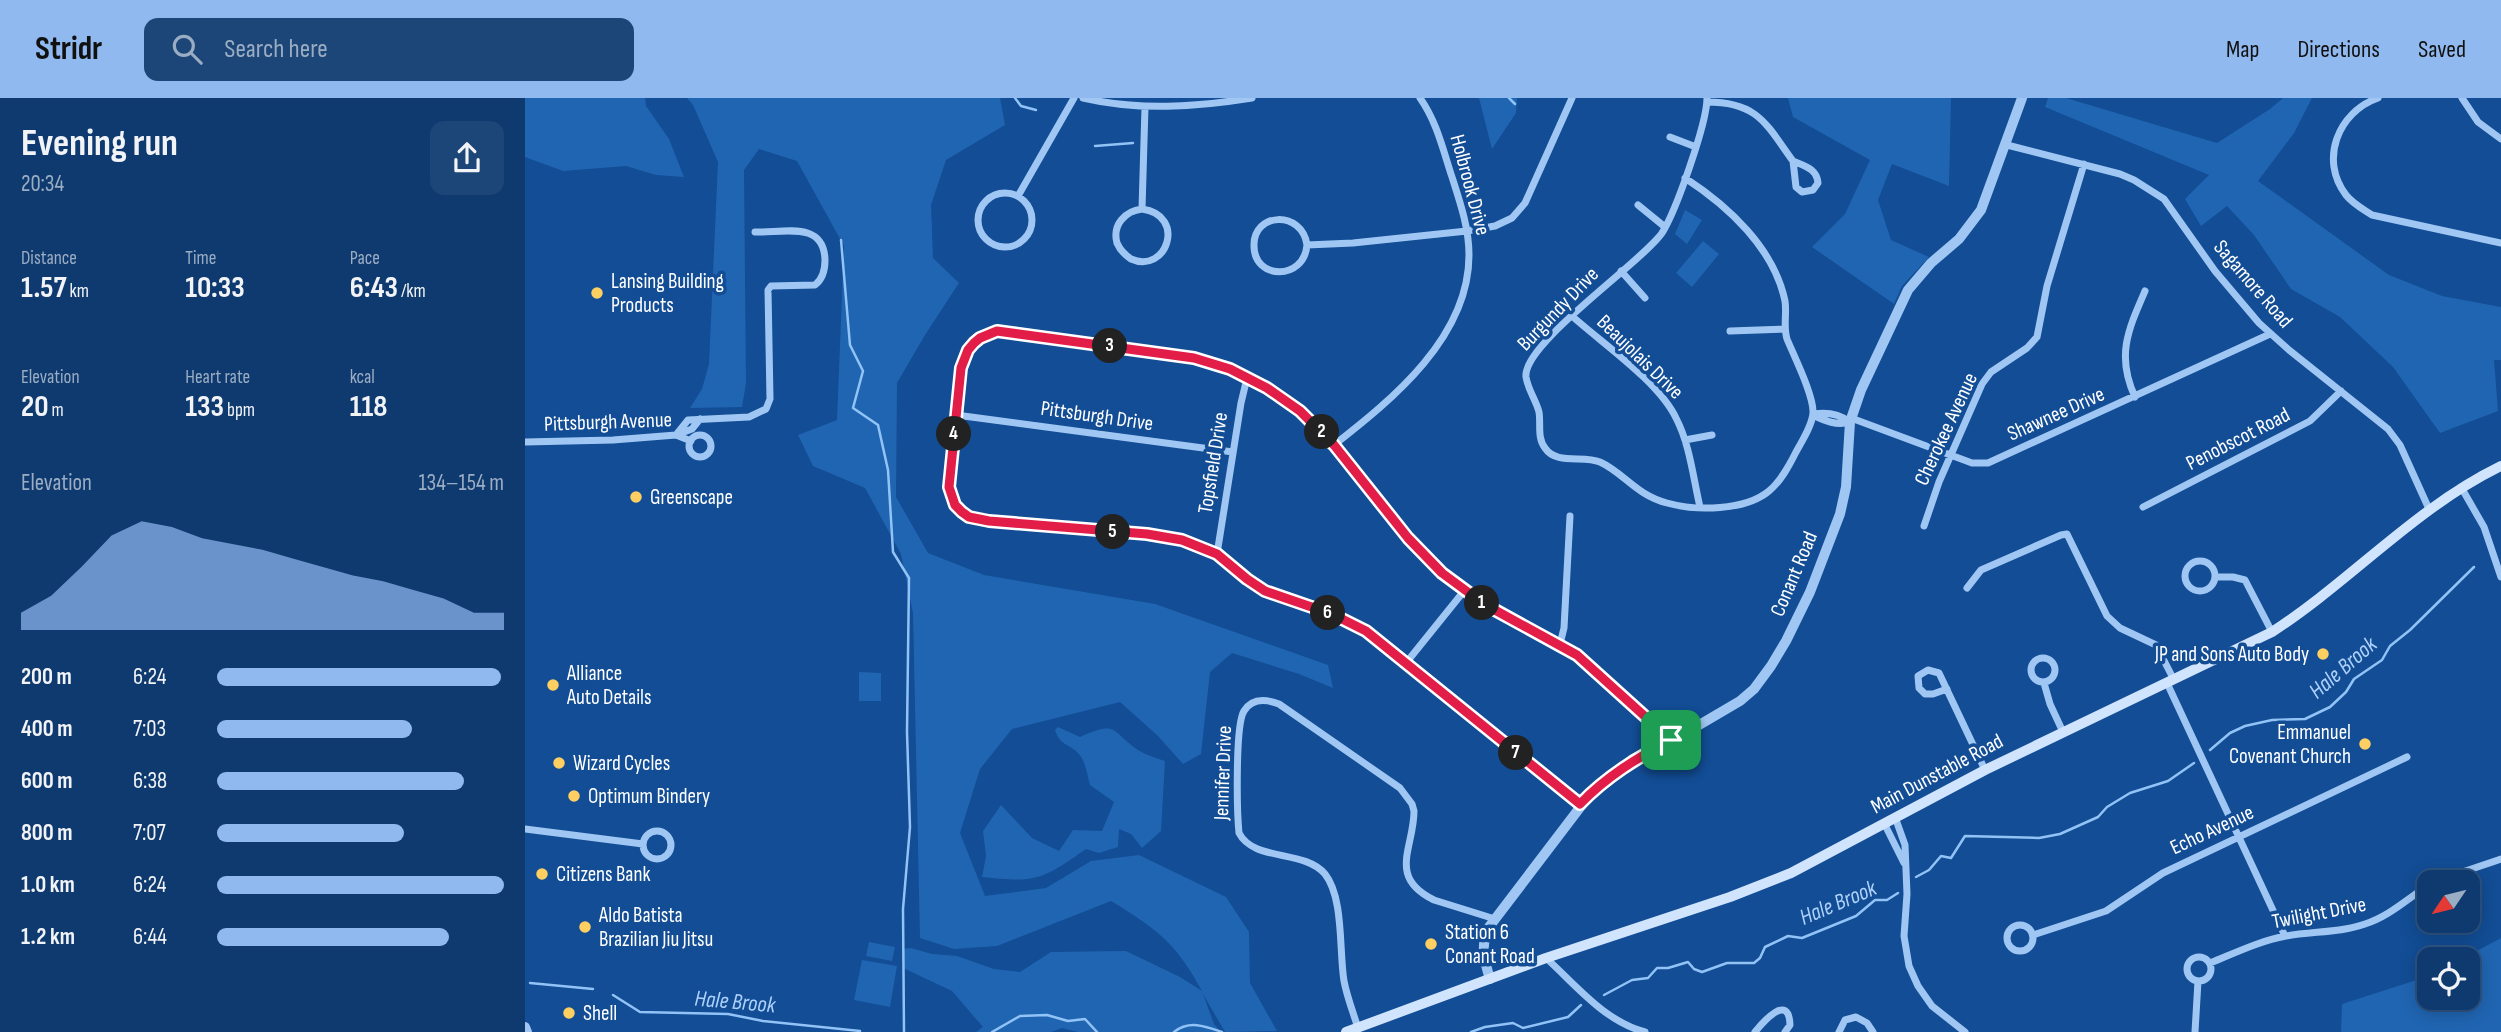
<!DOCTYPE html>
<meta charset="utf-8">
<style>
body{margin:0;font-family:"Sofia Sans Condensed",sans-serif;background:#1c4578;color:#f1f3f6;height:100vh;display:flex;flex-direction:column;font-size:26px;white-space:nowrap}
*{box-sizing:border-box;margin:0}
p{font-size:23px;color:#9badc3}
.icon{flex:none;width:38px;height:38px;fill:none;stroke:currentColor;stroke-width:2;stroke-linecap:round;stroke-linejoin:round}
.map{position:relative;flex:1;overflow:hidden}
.sheet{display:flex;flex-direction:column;background:#0e3a70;width:525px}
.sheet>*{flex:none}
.needle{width:46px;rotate:235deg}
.controls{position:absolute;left:1892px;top:772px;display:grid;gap:14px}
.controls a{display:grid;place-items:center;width:63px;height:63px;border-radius:14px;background:#0e3a70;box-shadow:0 4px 18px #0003,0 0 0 2px #2e5483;font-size:35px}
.pin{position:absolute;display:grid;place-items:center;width:60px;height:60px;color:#fff;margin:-30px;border-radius:14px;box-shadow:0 4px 10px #0006}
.km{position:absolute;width:35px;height:35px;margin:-18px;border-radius:50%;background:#222;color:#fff;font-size:19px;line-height:35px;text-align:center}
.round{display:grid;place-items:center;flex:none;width:74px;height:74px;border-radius:14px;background:#1c4578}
.overview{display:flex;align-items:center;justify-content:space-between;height:119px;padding:0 21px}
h1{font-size:38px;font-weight:700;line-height:52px}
.metrics{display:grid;grid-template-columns:repeat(3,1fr);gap:10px;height:119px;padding:7px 21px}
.metrics div{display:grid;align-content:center}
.metrics b{font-size:30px;font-weight:700}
.metrics small{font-size:19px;font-weight:400}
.metrics p{font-size:19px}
.chart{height:196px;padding:14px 21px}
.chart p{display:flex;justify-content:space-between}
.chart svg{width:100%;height:126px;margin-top:7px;fill:#90b9f0;opacity:.7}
ul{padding:0 21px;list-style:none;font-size:23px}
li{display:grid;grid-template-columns:112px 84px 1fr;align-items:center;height:52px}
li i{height:18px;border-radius:9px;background:#90b9f0}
header{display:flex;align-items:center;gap:42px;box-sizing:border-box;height:98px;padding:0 35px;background:#90b9f0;color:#111}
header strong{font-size:33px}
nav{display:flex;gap:38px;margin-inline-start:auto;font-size:24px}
.search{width:490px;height:63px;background:#1c4578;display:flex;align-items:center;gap:18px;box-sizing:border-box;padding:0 24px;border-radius:14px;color:#9badc3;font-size:26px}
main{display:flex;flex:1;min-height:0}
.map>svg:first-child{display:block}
.green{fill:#2065b2}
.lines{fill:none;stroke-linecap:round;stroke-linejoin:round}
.stream{stroke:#92c3f6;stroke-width:2.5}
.minor{stroke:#a0c7f3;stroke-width:7}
.tertiary{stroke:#a0c7f3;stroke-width:10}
.secondary{stroke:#d0e4fd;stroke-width:10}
.route-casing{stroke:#fff;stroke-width:14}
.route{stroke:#e11d48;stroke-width:9}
.poi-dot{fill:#ffcf62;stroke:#124d95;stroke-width:2.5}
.labels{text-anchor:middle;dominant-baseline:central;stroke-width:7;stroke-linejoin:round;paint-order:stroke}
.street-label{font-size:21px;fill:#fff;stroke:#124d95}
.poi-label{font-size:21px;fill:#fff;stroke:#124d95;text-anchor:start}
.water-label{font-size:23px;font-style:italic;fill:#add1fa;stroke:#124d95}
</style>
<header>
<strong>Stridr</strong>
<div class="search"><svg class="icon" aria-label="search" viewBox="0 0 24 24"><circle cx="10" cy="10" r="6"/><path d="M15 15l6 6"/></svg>Search here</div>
<nav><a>Map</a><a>Directions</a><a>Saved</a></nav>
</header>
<main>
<section class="sheet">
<div class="overview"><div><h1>Evening run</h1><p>20:34</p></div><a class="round"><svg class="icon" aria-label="share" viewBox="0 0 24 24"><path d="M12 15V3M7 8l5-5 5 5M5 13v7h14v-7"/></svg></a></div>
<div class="metrics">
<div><p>Distance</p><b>1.57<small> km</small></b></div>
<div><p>Time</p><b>10:33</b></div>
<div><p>Pace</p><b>6:43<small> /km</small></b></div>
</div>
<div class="metrics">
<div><p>Elevation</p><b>20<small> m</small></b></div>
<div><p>Heart rate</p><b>133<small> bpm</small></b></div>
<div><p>kcal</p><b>118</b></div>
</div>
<div class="chart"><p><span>Elevation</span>134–154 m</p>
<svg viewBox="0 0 160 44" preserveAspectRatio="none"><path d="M0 44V38L10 32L20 22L30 11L40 6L50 8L60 12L70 14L80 16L90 19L100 22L110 25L120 27L130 30L140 33L150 38L160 38V44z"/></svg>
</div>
<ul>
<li><b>200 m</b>6:24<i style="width:99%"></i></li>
<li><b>400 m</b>7:03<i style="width:68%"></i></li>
<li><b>600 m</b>6:38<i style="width:86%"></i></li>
<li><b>800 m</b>7:07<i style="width:65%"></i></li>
<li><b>1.0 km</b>6:24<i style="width:100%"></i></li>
<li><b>1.2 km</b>6:44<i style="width:81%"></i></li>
</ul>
</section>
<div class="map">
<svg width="1976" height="934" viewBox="0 0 1976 934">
<rect width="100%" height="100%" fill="#124d95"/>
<path class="green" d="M0,0h120l1,8 23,33 15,38 -28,-2 -30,-9 -63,5 -38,-14z
M162,0h313l5,27 -59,35 -15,45 2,53 26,25 -34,52 -28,48 -1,114 32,56 56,22 171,29 173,61 5,23 -34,-14 -67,-21 -22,19 -9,82 -18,10 -25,-28 -38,-34 -108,27 -32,40 -20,64 25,63 61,-8 45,-27 48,-6 87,42 23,35 1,51 27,48 -52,1 -22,-38 11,30 7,8h-143l-16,-4 -11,4h-75l7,-5 -31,-36 -49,-23v-19l8,-1 21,6 25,2 37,13 26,3 31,-20 75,-1 54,26 22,14c-26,-48 -45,-62 -91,-90l-114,45 -43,3 -34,-11 -7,-325 -12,-59 -36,-66 -52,-22 -15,-31 39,-15 7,-174 -47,-85 -38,-12 -15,21 2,213 -4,24 -52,1 12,-19 7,-25 9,-202 -25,-57z
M954,0h38l-1,15 -24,36z
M1263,0h163l-2,88 -57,-22 -14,36 13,40 38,17 -27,29 -8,18 -82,-57 33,-33 25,-54 -77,-43z
M1523,0h18l151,45 53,-34 13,-11h29l-18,35 -36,48 131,94 53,21 59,11v53h-7l4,51 -58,22 -47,-66 -53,-50 -49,-28 -37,-54 -27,-29 -26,20 -16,-27 24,-24 -164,-68z
M1160,112l17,10 -15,24 -12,-10z
M1178,143l16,13 -27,33 -16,-14z
M334,574l22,1v28h-22z
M533,629l22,10c39,-17 30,-6 58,13 8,5 18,8 27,11l-4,70 -19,17 -11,-14 -12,-5 -1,18 -19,6 -13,-4c-44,31 -50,34 -104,28l4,-21 -3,-25 18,-26 31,33 27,13 14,-21 29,1 12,-29 -24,-17c-3,-10 -4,-24 -12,-32 -11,-11 -17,-6 -23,-23z
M1976,840v94h-160l1,-28 87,-28v22h38v-39h-5z
M344,844l26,5 -3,14 -26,-5z
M337,862l35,6 -7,41 -36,-7z"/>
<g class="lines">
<path class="stream" d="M490,0l6,8 15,4
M984,0l6,6
M570,48l38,-3
M316,142l9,105 13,26 -10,37 25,17 10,45 5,82 16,26 -2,154 3,95 -7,82 1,123
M1685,652l20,-17 15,-7 27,-6 33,-1 25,-12 16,-15 8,-13 28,-19 8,-14 20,-16 64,-63
M1391,779l13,-7 12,-14 10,2 14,-22 74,2 21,-4 38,-17 9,-10 23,-14 38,-12 26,-18
M5,885l63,6
M88,897l27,17 88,2 35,7 97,10
M1079,897l28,-15 16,-2 9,-10h11l20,-6 6,7 8,3 25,-9h27l6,-5 5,-11 23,-11 14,2 54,-22 19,-16h12l11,-7
M467,934l28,-16 27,-1 21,6 17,-2 12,13
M649,934c15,-12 31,-6 48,0
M946,934l14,-5 28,-4 10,5 45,-11 13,-12"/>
<path class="minor" d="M558,0c56,13 113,9 169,0
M1853,0c-40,14 -59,62 -32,97 7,9 17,14 26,20l129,28
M1937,0l16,24 23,17
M1182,4c51,0 59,22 86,59
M1145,39l26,10
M1482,47l113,29 14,6 30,19 51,72 44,52 30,27 99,79 12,16 29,64
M1268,63c12,5 24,8 25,22l-5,7 -11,2 -6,-5z
M1160,80c43,28 89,70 100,123 2,13 -2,25 2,38 7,17 27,57 26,74 -1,13 -11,28 -17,39 -7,14 -15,29 -27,39 -24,20 -73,20 -102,12 -31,-8 -43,-30 -67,-41 -17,-7 -44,3 -55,-14 -8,-10 -4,-24 -6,-36 -3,-12 -11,-22 -13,-35 -4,-33 115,-114 136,-144 14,-22 45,-110 45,-135
M453 122a27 27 0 1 1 54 0a27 27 0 1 1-54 0Z
M493,98l56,-98
M1113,107l27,22
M617,111c45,6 25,66 -11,50 -6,-4 -11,-9 -14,-16 -5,-18 8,-32 25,-34l3,-102
M782,147c-5,-35 -54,-33 -53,1 0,34 50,35 53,-1l46,-2 114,-12 28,-5 17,-8 13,-15 47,-105
M1096,173l24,27
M1047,218c31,28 86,65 104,102 14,27 17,59 24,89
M1205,233l54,-2
M1610,299c-19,-41 -7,-67 10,-106
M1289,316c13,-2 25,0 36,8
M431,317l277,37
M1288,317c12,6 24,11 37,7
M1326,320l121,45h16l282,-129
M151,337l12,-15 61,-3 17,-8 4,-10 -2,-109 3,-4 44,-1c8,-6 10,-15 10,-25 -1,-40 -42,-27 -70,-28
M151,337l16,-6 8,-10
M164 348a11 11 0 1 1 22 0a11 11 0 1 1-22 0Z
M1160,342l27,-5
M0,344l88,-2 63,-5 15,6
M809,347c59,-46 135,-108 135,-190 0,-27 -9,-53 -17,-78 -9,-27 -15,-55 -32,-79
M1936,389l23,40 17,50
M1618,409l167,-86 31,-30
M1399,428l15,-44 43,-98 9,-12 36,-24 10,-11 10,-51 37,-122
M692,456l24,-151 6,-25
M1660 478a15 15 0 1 1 30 0a15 15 0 1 1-30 0Z
M1690,479h18l12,3 27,52
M1442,490l14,-18 80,-35 6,-1 40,82 13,12 36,17 18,35
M1035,546l4,-16 6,-112
M1506 572a12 12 0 1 1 24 0a12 12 0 1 1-24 0Z
M881,565l58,-72
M1519,585l6,21 13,28
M1642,585l118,253
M1422,591l-14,5h-8l-6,-6 -1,-12 10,-6 11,3 46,97
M1055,706l-214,-173c-32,-19 -68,-23 -101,-40 -18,-10 -30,-25 -47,-36 -14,-10 -34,-14 -51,-18l-178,-16c-13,-1 -26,-5 -33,-15 -4,-6 -6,-14 -7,-21 -1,-23 9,-121 21,-138 9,-12 23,-16 38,-15l186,26 36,12 37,18 32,23 35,34 74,93 34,35 42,31 93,51 94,85
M1370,719l10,28 2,49 -3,42 5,30 9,20 14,20 33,26
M1359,725l20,40
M0,731l118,15
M118 747a14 14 0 1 1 28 0a14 14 0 1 1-28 0Z
M1908,784l68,-23
M1482 840a13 13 0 1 1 26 0a13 13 0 1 1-26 0Z
M1508,837l73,-24 57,-38 244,-116
M1662 871a12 12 0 1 1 24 0a12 12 0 1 1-24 0Z
M1021,860c30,27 58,63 99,74
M1685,865c25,-10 49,-22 76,-27 26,-5 54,-3 79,-12 25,-8 43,-26 64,-39
M833,930c-5,-16 -11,-31 -14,-47 -5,-30 0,-83 -19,-107 -21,-25 -71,-12 -86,-41 -2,-20 -4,-108 5,-122 8,-13 22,-12 35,-7l121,84 12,16 2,7c0,37 -27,66 20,89l61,19
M1230,934c8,-10 34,-40 35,-7l-5,7
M1314,934l6,-12 11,-3 11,6 6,9
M1670,934l3,-51"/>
<path class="tertiary" d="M965,881c-6,-19 -10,-33 -1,-52l102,-134 42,-34 61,-31 46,-27 14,-12 17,-23 15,-25 24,-49 30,-78 6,-27 4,-65 11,-32 47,-100 23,-27 28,-24 22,-29 41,-112
M0,929l2,5"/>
<path class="secondary" d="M821,934l200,-74 184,-61 61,-24 194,-103 287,-138c80,-52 143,-124 229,-166"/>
</g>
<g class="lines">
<g class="route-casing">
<path id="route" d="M472,233l197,27 36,11 37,19 33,23 34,34 74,93 34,35 42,31 93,51 94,85c-34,18 -64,36 -91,64l-214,-173 -34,-17 -67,-23 -18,-12 -30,-25 -35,-14 -35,-6 -158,-13 -20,-4 -7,-5 -7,-7 -6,-18 12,-119 7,-18 6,-7 6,-5z"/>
</g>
<use href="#route" class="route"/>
</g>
<g class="poi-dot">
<circle cx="72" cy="195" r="7"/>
<circle cx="111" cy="399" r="7"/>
<circle cx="1798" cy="556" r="7"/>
<circle cx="28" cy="587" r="7"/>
<circle cx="1840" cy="646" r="7"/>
<circle cx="34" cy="665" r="7"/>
<circle cx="49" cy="698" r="7"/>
<circle cx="17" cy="776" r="7"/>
<circle cx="60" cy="829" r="7"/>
<circle cx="906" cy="846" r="7"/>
<circle cx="44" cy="915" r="7"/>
</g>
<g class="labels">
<g class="street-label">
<text transform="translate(945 87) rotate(75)">Holbrook Drive</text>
<text transform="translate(1728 186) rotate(49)">Sagamore Road</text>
<text transform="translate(1033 211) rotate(-46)">Burgundy Drive</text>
<text transform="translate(1115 259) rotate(44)">Beaujolais Drive</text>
<text transform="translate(1531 316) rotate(-24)">Shawnee Drive</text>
<text transform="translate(572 318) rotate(8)">Pittsburgh Drive</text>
<text transform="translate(83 324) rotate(-2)">Pittsburgh Avenue</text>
<text transform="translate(1421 331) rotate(-65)">Cherokee Avenue</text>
<text transform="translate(1713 341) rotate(-27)">Penobscot Road</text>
<text transform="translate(688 365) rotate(-81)">Topsfield Drive</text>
<text transform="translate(1269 476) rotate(-67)">Conant Road</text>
<text transform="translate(698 675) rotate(-88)">Jennifer Drive</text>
<text transform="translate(1412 676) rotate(-28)">Main Dunstable Road</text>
<text transform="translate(1687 732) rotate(-25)">Echo Avenue</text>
<text transform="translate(1794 815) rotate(-11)">Twilight Drive</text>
</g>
<g class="poi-label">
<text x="86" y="183">Lansing Building<tspan x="86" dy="24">Products</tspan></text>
<text x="125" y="399">Greenscape</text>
<text x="1784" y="556" text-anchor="end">JP and Sons Auto Body</text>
<text x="42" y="575">Alliance<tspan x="42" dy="24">Auto Details</tspan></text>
<text x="1826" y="634" text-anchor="end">Emmanuel<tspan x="1826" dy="24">Covenant Church</tspan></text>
<text x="48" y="665">Wizard Cycles</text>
<text x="63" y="698">Optimum Bindery</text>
<text x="31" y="776">Citizens Bank</text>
<text x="74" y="817">Aldo Batista<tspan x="74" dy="24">Brazilian Jiu Jitsu</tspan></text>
<text x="920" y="834">Station 6<tspan x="920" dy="24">Conant Road</tspan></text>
<text x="58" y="915">Shell</text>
</g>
<g class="water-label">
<text transform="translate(1818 570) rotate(-41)">Hale Brook</text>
<text transform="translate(1313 805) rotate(-23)">Hale Brook</text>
<text transform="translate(210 904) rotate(5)">Hale Brook</text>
</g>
</g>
</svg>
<div class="controls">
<a><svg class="needle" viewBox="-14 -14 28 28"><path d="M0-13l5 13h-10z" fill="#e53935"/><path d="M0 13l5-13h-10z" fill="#9badc3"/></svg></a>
<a><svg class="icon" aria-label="locate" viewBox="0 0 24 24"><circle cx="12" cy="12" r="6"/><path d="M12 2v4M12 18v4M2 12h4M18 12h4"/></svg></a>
</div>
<div class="pin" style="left:1146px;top:642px;background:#1e9e55"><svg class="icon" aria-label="arrive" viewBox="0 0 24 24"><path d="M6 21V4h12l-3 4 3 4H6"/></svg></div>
<b class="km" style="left:957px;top:505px">1</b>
<b class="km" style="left:797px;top:334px">2</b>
<b class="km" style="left:585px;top:248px">3</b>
<b class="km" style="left:429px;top:336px">4</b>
<b class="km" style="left:588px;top:434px">5</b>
<b class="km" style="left:803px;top:515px">6</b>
<b class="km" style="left:991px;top:655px">7</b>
</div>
</main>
